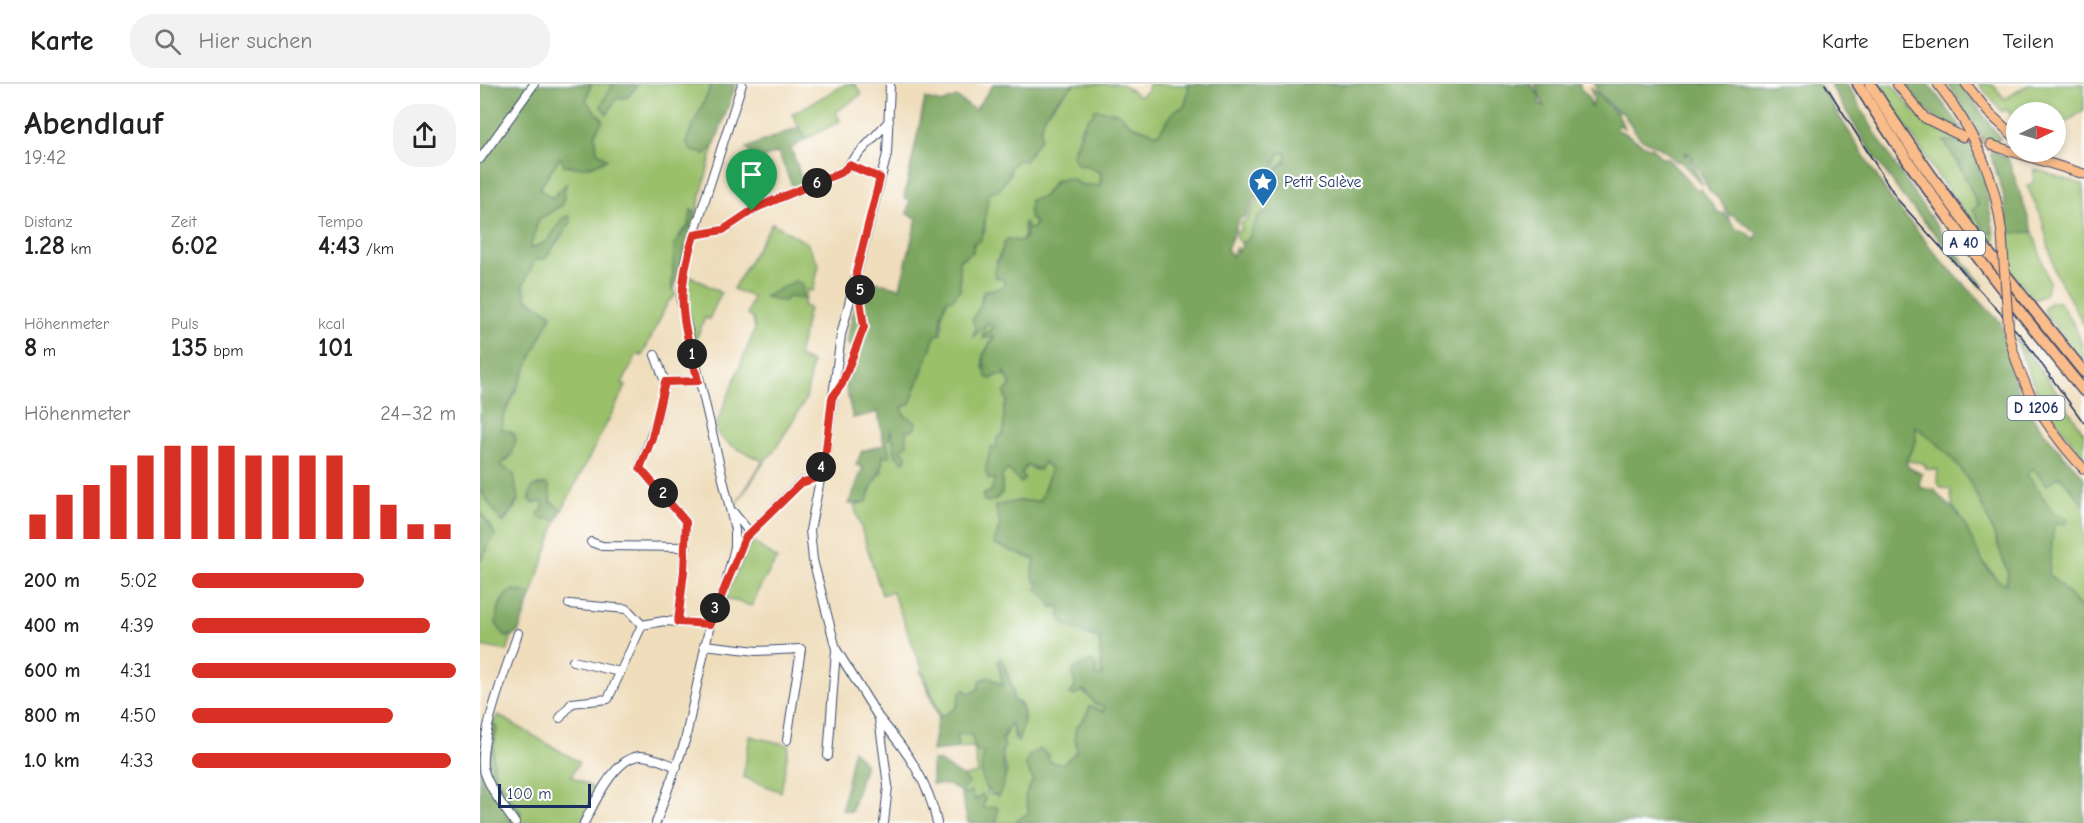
<!DOCTYPE html>
<html lang="de">
<meta charset="utf-8">
<style>
body{margin:0;font-family:"Comic Neue",sans-serif;background:#f2f2f2;color:#222;height:100vh;display:flex;flex-direction:column;font-size:22px;white-space:nowrap}
*{box-sizing:border-box;margin:0}
p{font-size:20px;color:#767676}
.icon{flex:none;width:33px;height:33px;fill:none;stroke:currentColor;stroke-width:2;stroke-linecap:round;stroke-linejoin:round}
.map{position:relative;flex:1;overflow:hidden}
.details{display:flex;flex-direction:column;background:#fff;width:480px}
.details>*{flex:none}
.needle{width:39px;rotate:85deg}
.controls{position:absolute;left:1526px;top:18px;display:grid;gap:12px}
.controls a{display:grid;place-items:center;width:60px;height:60px;border-radius:50%;background:#fff;box-shadow:0 3px 9px #0003;font-size:30px}
.scale{position:absolute;left:18px;bottom:15px;width:93px;box-sizing:border-box;padding-left:6px;border:3px solid #1b2f5e;border-top:0;font-size:16px;line-height:21px;white-space:nowrap;color:#1b2f5e;-webkit-text-stroke:4px #fff;paint-order:stroke}
.pin{position:absolute;display:grid;place-items:center;width:51px;height:51px;color:#fff;margin:-62px -26px;border-radius:50% 50% 50% 0;rotate:-45deg;box-shadow:0 0 6px #0007}
.pin .icon{rotate:45deg}
.km{position:absolute;width:30px;height:30px;margin:-15px;border-radius:50%;background:#222;color:#fff;font-size:16px;line-height:30px;text-align:center}
.round{display:grid;place-items:center;flex:none;width:63px;height:63px;border-radius:24px;background:#f2f2f2}
.headline{display:flex;align-items:center;justify-content:space-between;height:102px;padding:0 24px}
h1{font-size:33px;font-weight:600;line-height:45px}
.metrics{display:grid;grid-template-columns:repeat(3,1fr);gap:9px;height:102px;padding:6px 24px}
.metrics div{display:grid;align-content:center}
.metrics b{font-size:26px;font-weight:600}
.metrics small{font-size:16px;font-weight:400}
.metrics p{font-size:16px}
.chart{height:168px;padding:12px 24px}
.chart p{display:flex;justify-content:space-between}
.chart svg{width:100%;height:108px;margin-top:6px;stroke:#d93025;stroke-width:6}
ul{padding:0 24px;list-style:none;font-size:20px}
li{display:grid;grid-template-columns:96px 72px 1fr;align-items:center;height:45px}
li i{height:15px;border-radius:8px;background:#d93025}
header{display:flex;align-items:center;gap:36px;box-sizing:border-box;height:84px;padding:0 30px;background:#fff;border-bottom:2px solid #e0e0e0}
header strong{font-size:28px}
nav{display:flex;gap:33px;margin-inline-start:auto;font-size:21px}
.search{width:420px;height:54px;background:#f2f2f2;display:flex;align-items:center;gap:15px;box-sizing:border-box;padding:0 21px;border-radius:24px;color:#767676;font-size:22px}
main{display:flex;flex:1;min-height:0}
.map>svg:first-child{display:block}
.green{fill:#9ac06b;stroke:#5a7864;stroke-width:1.5}
.forest{fill:#7ba65f;stroke:#4b6a5e;stroke-width:1.5;fill-rule:evenodd}
.lines{fill:none;stroke-linecap:round;stroke-linejoin:round}
.major-tunnel{stroke:#c5baa8;stroke-width:9;stroke-dasharray:9 4.5;stroke-linecap:butt}
.minor-casing{stroke:#3b496c;stroke-width:10}
.major-casing{stroke:#3b496c;stroke-width:11}
.highway-casing{stroke:#3b496c;stroke-width:13}
.minor{stroke:#fff;stroke-width:8}
.major{stroke:#f9bc8a;stroke-width:9}
.highway{stroke:#f9bc8a;stroke-width:10}
.rail{stroke:#1b2f5e;stroke-width:1.5}
.major-bridge-casing{stroke:#3b496c;stroke-width:11;stroke-linecap:butt}
.major-bridge{stroke:#f9bc8a;stroke-width:9}
.route-casing{stroke:#fff;stroke-width:12}
.route{stroke:#d93025;stroke-width:8}
.labels{text-anchor:middle;dominant-baseline:central;stroke-width:4.5;stroke-linejoin:round;paint-order:stroke}
.shield{fill:#fff;stroke:#5f6d8e;stroke-width:1.5}
.shield-label{font-size:15px;font-weight:bold;fill:#1b2f5e}
.poi-label{font-size:16px;fill:#1b2f5e;stroke:#fff;text-anchor:start}
</style>
<header>
<strong>Karte</strong>
<div class="search"><svg class="icon" aria-label="search" viewBox="0 0 24 24"><circle cx="10" cy="10" r="6"/><path d="M15 15l6 6"/></svg>Hier suchen</div>
<nav><a>Karte</a><a>Ebenen</a><a>Teilen</a></nav>
</header>
<main>
<section class="details">
<div class="headline"><div><h1>Abendlauf</h1><p>19:42</p></div><a class="round"><svg class="icon" aria-label="share" viewBox="0 0 24 24"><path d="M12 15V3M7 8l5-5 5 5M5 13v7h14v-7"/></svg></a></div>
<div class="metrics">
<div><p>Distanz</p><b>1.28<small> km</small></b></div>
<div><p>Zeit</p><b>6:02</b></div>
<div><p>Tempo</p><b>4:43<small> /km</small></b></div>
</div>
<div class="metrics">
<div><p>Höhenmeter</p><b>8<small> m</small></b></div>
<div><p>Puls</p><b>135<small> bpm</small></b></div>
<div><p>kcal</p><b>101</b></div>
</div>
<div class="chart"><p><span>Höhenmeter</span>24–32 m</p>
<svg viewBox="0 0 160 44" preserveAspectRatio="none"><path d="M5 44V34M15 44V26M25 44V22M35 44V14M45 44V10M55 44V6M65 44V6M75 44V6M85 44V10M95 44V10M105 44V10M115 44V10M125 44V22M135 44V30M145 44V38M155 44V38"/></svg>
</div>
<ul>
<li><b>200 m</b>5:02<i style="width:65%"></i></li>
<li><b>400 m</b>4:39<i style="width:90%"></i></li>
<li><b>600 m</b>4:31<i style="width:100%"></i></li>
<li><b>800 m</b>4:50<i style="width:76%"></i></li>
<li><b>1.0 km</b>4:33<i style="width:98%"></i></li>
</ul>
</section>
<div class="map">
<svg width="1604" height="739" viewBox="0 0 1604 739">
<rect width="100%" height="100%" fill="#fff"/>
<filter id="ink" filterUnits="userSpaceOnUse"><feTurbulence type="fractalNoise" baseFrequency=".0167" numOctaves="2"/><feDisplacementMap in="SourceGraphic" scale="12" xChannelSelector="R" yChannelSelector="G"/><feConvolveMatrix kernelMatrix="1 2 1 2 8 2 1 2 1" color-interpolation-filters="sRGB"/></filter>
<filter id="wash" filterUnits="userSpaceOnUse"><feTurbulence type="fractalNoise" baseFrequency=".008" numOctaves="4" result="noise"/><feDisplacementMap in="SourceGraphic" scale="24" xChannelSelector="R" yChannelSelector="G"/><feGaussianBlur stdDeviation="1.35" result="paint"/><feColorMatrix in="noise" values="0 0 0 0 0 0 0 0 0 0 0 0 0 0 0 0 0 1.4 0 .05"/><feComposite in="paint" operator="in"/></filter>
<g filter="url(#wash)">
<rect width="100%" height="100%" fill="#efddbb"/>
<path class="green" d="M111,0h22l-12,22 37,-22h74l-25,56 18,14 9,-8 -18,68 -4,-4 -3,15 -9,9 -7,35 -1,20 4,6 -8,7 -26,54 -5,-2 -15,30 4,2 -64,124 -11,-8h-9l2,5 -5,7 1,4 17,2 -25,74 -18,-4 -13,12 -4,12 9,23 6,-1 -5,15 -27,-5v-84l15,-28 -15,-23v-21l23,33c23,-25 16,-33 -2,-58l12,-11 -11,-24 1,-13 49,-103 -25,-15 -4,-14 12,-25 10,-1 18,-41 -15,23 -18,8 8,-29 25,-16 2,-18 -13,12 -13,-9 21,-33 46,3 -9,-8 -2,-17 8,-14 -17,-19z
M366,0h9l7,10 -26,18 4,9 -34,18 -14,-25z
M594,0h48l17,12 9,-6 1,-6 40,1 -4,21 -11,5 -16,24 -29,-11 -10,-11 -27,3 -12,13 1,9 -7,9 11,17 16,9 -1,14 -45,-7 -12,17 -10,32h-6l-5,13 -13,-3 -13,22 8,19v8l-20,3 -3,7 2,32 5,-7 5,4 -10,11 11,-2 -11,19v13l11,8 7,-1 3,-5 7,15 -7,48 -16,33v13h7l-4,12 11,-2v-14l6,-6 13,5 6,-9 9,5 8,-8 7,7 -11,32h-22l-18,23 -5,20 40,16 4,22 14,26 3,-3 29,30 14,3 3,39 -7,-3 -4,-12 -18,8 2,17 30,20v5l-15,-6c-8,25 -20,13 -12,45l-15,14 -13,-3 -25,2 8,16 -8,16 4,17 -12,7v3h-21l2,-14 -2,-2 -13,1 -2,-1 4,-9 -10,3 -14,-9 8,-9 -5,-7 14,-3 -4,-26 -16,1 -1,-14 15,1 12,17 -1,29 5,8 -1,5 11,2 9,-25c-8,-20 -6,-30 4,-49l4,17c9,-11 13,-23 5,-36l-7,-3v-10l-10,-28 -2,-4 2,29 -14,-10 -9,3 -1,8 -8,6 -10,-2 -5,16 -15,9 -49,-126 -10,4 -28,-90 12,-3 2,-10 14,-21 1,-17 8,-24 6,21 7,10 3,-5 -6,-5 1,-44 8,-3 25,-68 8,-10c-4,-17 4,-27 17,-36l-1,-30 5,-2 21,-27v-28l6,-13 19,-16 -1,-6 9,-8 22,-30 5,-16z
M1399,0h14c21,32 36,45 72,58l-20,-1 25,46 8,20 -5,2 12,22 9,2 2,21 -59,-79z
M1499,0h13l13,15 24,-15h55v26l-29,20v-18h-39v9l-10,-12 -4,3z
M800,69h6v9l-6,2 -3,9 2,7 -7,7h10l-9,7 -6,15 -10,9 -9,23 -7,2 -5,-5v-6l5,-1v-8l7,-5 6,-14 22,-29 -1,-12z
M1554,85l50,16v140l-29,-53 -14,-56 -14,-30 6,-3z
M292,139l35,20 12,22 -6,26 -6,-1 -4,16 6,2 -11,49 14,6 -6,36 -33,54 -7,6 -31,47 28,-45c-15,-8 -42,-16 -48,-33l40,-99 -2,-10 -6,-4 6,-18 -20,-8z
M1553,148l16,50 -4,13 -11,5 -24,-29 -1,-38z
M209,191l32,18 -12,26 -4,-1 -11,26 -7,-32z
M1570,218h9c13,18 25,37 25,60l-39,-49 -1,-4z
M1535,253l32,41 37,55v24l-44,-57z
M1434,342c59,40 71,83 94,147l-2,11 -6,-1 -19,-24 -20,-41 -8,-11 -3,-18 -9,-1 -4,-8 1,-10 -11,-1 -4,-6 -17,-2 10,-20z
M1553,384l27,8 24,28v106l-35,-36 4,-62 -27,-38z
M272,457l25,18 -17,28 -8,19 -27,-8z
M18,631l81,47 -8,14 24,13 -5,10 2,1 -12,23 -64,-1 5,-10c-29,-36 -32,-38 -24,-85l-5,-4z
M270,652l39,9 -8,47 -38,-15z"/>
<path class="forest" d="M0,0h111l-5,17 17,19 -8,14 2,17 10,8c-15,9 -27,10 -43,6l-4,-8 -21,32 13,9 15,-15 -3,6 -1,15 -25,16 -8,29 18,-8 15,-23 6,-2 2,6 -26,37 -10,1 -12,25 4,14 25,15 -49,103 -1,13c26,1 9,25 -1,35l13,10 4,25 -16,23 -22,-33z
M133,0l25,1 -10,12 -12,2 -9,16 -6,-9z
M232,0h24l-22,62 -9,8 -13,-3 -6,-10z
M514,0h80c-14,14 -37,30 -33,53l-16,24 -7,-1 -8,8v6l-11,16 -8,1c-8,17 -4,34 -11,50l-7,2v9l-14,8 1,30 -7,9h-6l-6,17v17l-6,3 -25,68 -8,3 2,8 13,8 -3,6 -8,2 1,13 -6,6 6,6 -3,6 -8,-6 -5,-25 -4,12 3,12 -2,3 -5,-3c-1,25 -13,26 -16,47l-18,2 14,-37 -7,-2 6,-14 22,-6 -6,-33 -25,6 -8,-34 12,-30 -10,-11 9,-48 19,-13 25,6 17,-70 -10,-4 3,-14 -6,-2 21,-99 17,4 14,-6 19,13z
M705,0h346l10,15 -3,3 6,4 -9,-22h45v4l9,9 2,10 3,-7 -4,-13 29,29 5,12 -6,-4 -1,6c14,3 22,16 34,17l11,11h5l30,32 4,-1 18,25 5,-1 13,17h5l12,8 1,4 2,-9 -24,-18 -4,1 -10,-17 -10,-9 -18,-35 -5,-3 -2,3h4c8,11 7,19 15,30l-22,-23 -5,-1 -12,-11 -24,-12 -18,-26h-4l-20,-19 -4,-9h225l72,115 49,60 61,64 10,51 17,38 29,36 27,29v27l-24,-28 -13,9 -14,-17 -6,6 26,38 15,7 -3,5h-11l-5,50 35,36v213h-1067v-3l12,-7 -4,-17 8,-16 -8,-16 4,-8 11,-7 8,6 2,7 13,2 14,-13c-7,-35 5,-19 13,-45l14,6 1,-5 -10,-3 -11,-14 -10,6 -4,-2 5,-7 -2,-17 18,-9 6,6 -2,7 7,2 -3,-38 -33,-12 -7,-11 2,-6 -5,-4 -3,3 -7,-11 -9,-7 2,-8h-4l-3,-8 3,-14 -41,-16 6,-20 -5,-18 23,-5h22l11,-32 -7,-7 -5,8 -12,-5 -6,9 4,4 -4,5 -13,-14 -6,6v18c-6,7 -10,11 -19,7v-5l8,-4 4,-12h-7c-5,-12 1,-20 3,-32l6,1v-10l7,-5v-24l3,-8 -3,-8 7,-8 -7,-15 1,6 -7,-1 -7,4 -5,-2 -3,-21 11,-19 -11,1v-5l8,-2 2,-4 -5,-4 -15,14 2,-10 -3,-7 9,-16 3,-13 20,-4v-7l-9,-3 -1,-4 11,-32 3,-2 14,3 4,-6 -3,-12 3,-2 1,7h5l4,-6 -7,-6 1,-17 13,-3c10,-15 21,-27 38,-12l19,1 1,-13 -16,-8 -6,1 -7,-10 15,-38 5,-2 3,-7 24,4 10,11 29,10 16,-23 11,-5 4,-21zM800,69h6v9l-8,6 1,12 -7,3 -1,4h10l-8,7 -6,16 -10,8 -9,22 -7,3 1,3 -4,6 -2,-4 -4,8 -5,-7 13,-31 5,-1 8,-17 21,-20 2,-5 -4,-6zM1435,342c58,40 70,84 93,147l-2,11c-22,-6 -34,-49 -45,-66 -7,-12 -20,-16 -26,-28l-13,-2 -3,-4 3,-10 -14,-7 -2,-6 10,-20z
M1350,0h17c40,72 83,138 136,201l-1,3 -79,-91 -39,-56z
M1426,0h22l34,44c-22,4 -46,-28 -56,-44z
M1468,0h13l39,54 -2,3h-14z
M319,43l7,12 -15,9 13,38 -10,4 -16,-38 -22,9 -10,-13z
M1464,57l25,2 15,37 10,53 -9,-1 -12,-23 5,-3 -18,-40z
M1513,67l15,7 25,74 -24,1 -6,-40 -13,-40z
M211,126l5,4 -22,75h-2l2,-44 15,-20z
M315,197l7,3 1,15 -16,-2 -3,5 -20,-5z
M65,400l4,2 2,16 11,8 -5,10 -17,-2 -2,-4 6,-7 -2,-5 -10,1 -3,-3 3,-13z
M0,427l15,23 -15,28z
M34,506l18,4 -14,39 -12,4 -10,-13c1,-13 5,-29 18,-34z
M521,574l12,32v10c17,7 10,27 5,42l-7,-19 -9,16 3,7 -5,9c7,17 7,25 -2,41 -19,-7 -18,-28 -14,-44l-5,1 -5,-7 -2,-11 -15,-1 1,14 -26,3 6,-34 -18,-47 21,47 15,-9 5,-16 3,-2 7,4 8,-6 1,-7 9,-4 14,9 -5,-25z
M12,639l5,3c-8,48 -5,50 24,86l-5,11h-36v-94l9,3z
M373,666l12,14 -14,48 -9,-2z
M452,677h7c10,9 22,12 30,22l-8,9 6,2 4,-3 4,9 7,-6 3,4 -2,10 13,-1 2,2 -2,14h-28l-7,-31 -12,-7 -17,-1z"/>
</g>
<g filter="url(#ink)">
<g class="lines">
<path class="major-tunnel" d="M1483,53l28,8"/>
<g class="minor-casing">
<path id="minor" d="M0,75l54,-75
M369,81l31,13
M214,151l29,-5 33,-22 86,-36 47,-51
M175,271l10,27
M353,313l9,-13 22,-57 -8,-54
M253,428l14,17v7
M111,458l11,4 84,1
M247,495l8,-32v-17l-54,-229 4,-39 57,-178
M89,520l58,5 15,16
M198,538l6,-51 2,-49 -46,-54 17,-49 8,-37 33,-1
M224,561l53,6 44,-2 -14,91
M93,577l47,11
M80,634l12,-15 36,-4 34,-74 22,-4 46,3
M400,635c26,31 49,63 57,104
M348,672l8,-106
M35,739c-12,-17 -27,-36 -32,-56 -3,-32 24,-101 35,-134
M104,739c10,-19 31,-67 57,-67 11,0 25,7 36,11
M176,739l29,-82 25,-117 35,-86 56,-56 18,-5
M404,739l4,-37 -9,-68 -43,-69 -23,-89 -3,-30 16,-80 15,-115 46,-181 3,-70"/>
</g>
<g class="major-casing">
<path id="major" d="M1417,0l28,34 38,19
M1458,0c36,46 58,93 64,151
M1486,0l23,29 27,25
M1511,61l93,29
M1529,250c11,53 38,96 75,135"/>
</g>
<g class="highway-casing">
<path id="highway" d="M1378,0c67,109 145,208 226,307
M1390,0c64,103 138,195 214,288"/>
</g>
<use href="#minor" class="minor"/>
<use href="#major" class="major"/>
<use href="#highway" class="highway"/>
<path class="rail" d="M1345,0l73,116 124,137 62,86"/>
<g class="major-bridge-casing">
<path id="major-bridge" d="M1522,151l7,99"/>
</g>
<use href="#major-bridge" class="major-bridge"/>
</g>
</g>
<g class="lines" filter="url(#ink)">
<g class="route-casing">
<path id="route" d="M369,81l31,13 -24,95 8,54 -22,57 -10,14 -6,52 -7,27 -18,6 -56,55 -35,86 -32,-2 6,-51 2,-49 -46,-54 12,-30 13,-56 33,-1c-15,-62 -24,-83 -4,-146l29,-5 33,-22 86,-36z"/>
</g>
<use href="#route" class="route"/>
</g>
<defs>
<g id="sight-pin" transform="scale(1.5)"><path d="M0 17L-7.5 6A9.5 9.5 0 1 1 7.5 6Z" fill="#1f6fb2" stroke="#fff"/><path d="M0-6L1.8-2.2L6-1.7L2.9 1.2L3.7 5.4L0 3.3L-3.7 5.4L-2.9 1.2L-6-1.7L-1.8-2.2Z" fill="#fff"/></g>
</defs>
<g fill-rule="evenodd">
<use href="#sight-pin" x="783" y="98"/>
</g>
<g class="labels">
<g class="shield">
<rect x="1463" y="147" width="42" height="24" rx="4.5"/>
<rect x="1527.5" y="312" width="57" height="24" rx="4.5"/>
</g>
<g class="shield-label">
<text x="1484" y="159">A 40</text>
<text x="1556" y="324">D 1206</text>
</g>
<g class="poi-label">
<text x="804" y="98">Petit Salève</text>
</g>
</g>
</svg>
<div class="controls">
<a><svg class="needle" viewBox="-14 -14 28 28"><path d="M0-13l5 13h-10z" fill="#e53935"/><path d="M0 13l5-13h-10z" fill="#767676"/></svg></a>
</div>
<div class="scale">100 m</div>
<div class="pin" style="left:272px;top:127px;background:#1e9e55"><svg class="icon" aria-label="arrive" viewBox="0 0 24 24"><path d="M6 21V4h12l-3 4 3 4H6"/></svg></div>
<b class="km" style="left:212px;top:270px">1</b>
<b class="km" style="left:183px;top:409px">2</b>
<b class="km" style="left:235px;top:524px">3</b>
<b class="km" style="left:341px;top:383px">4</b>
<b class="km" style="left:380px;top:206px">5</b>
<b class="km" style="left:337px;top:99px">6</b>
</div>
</main>
